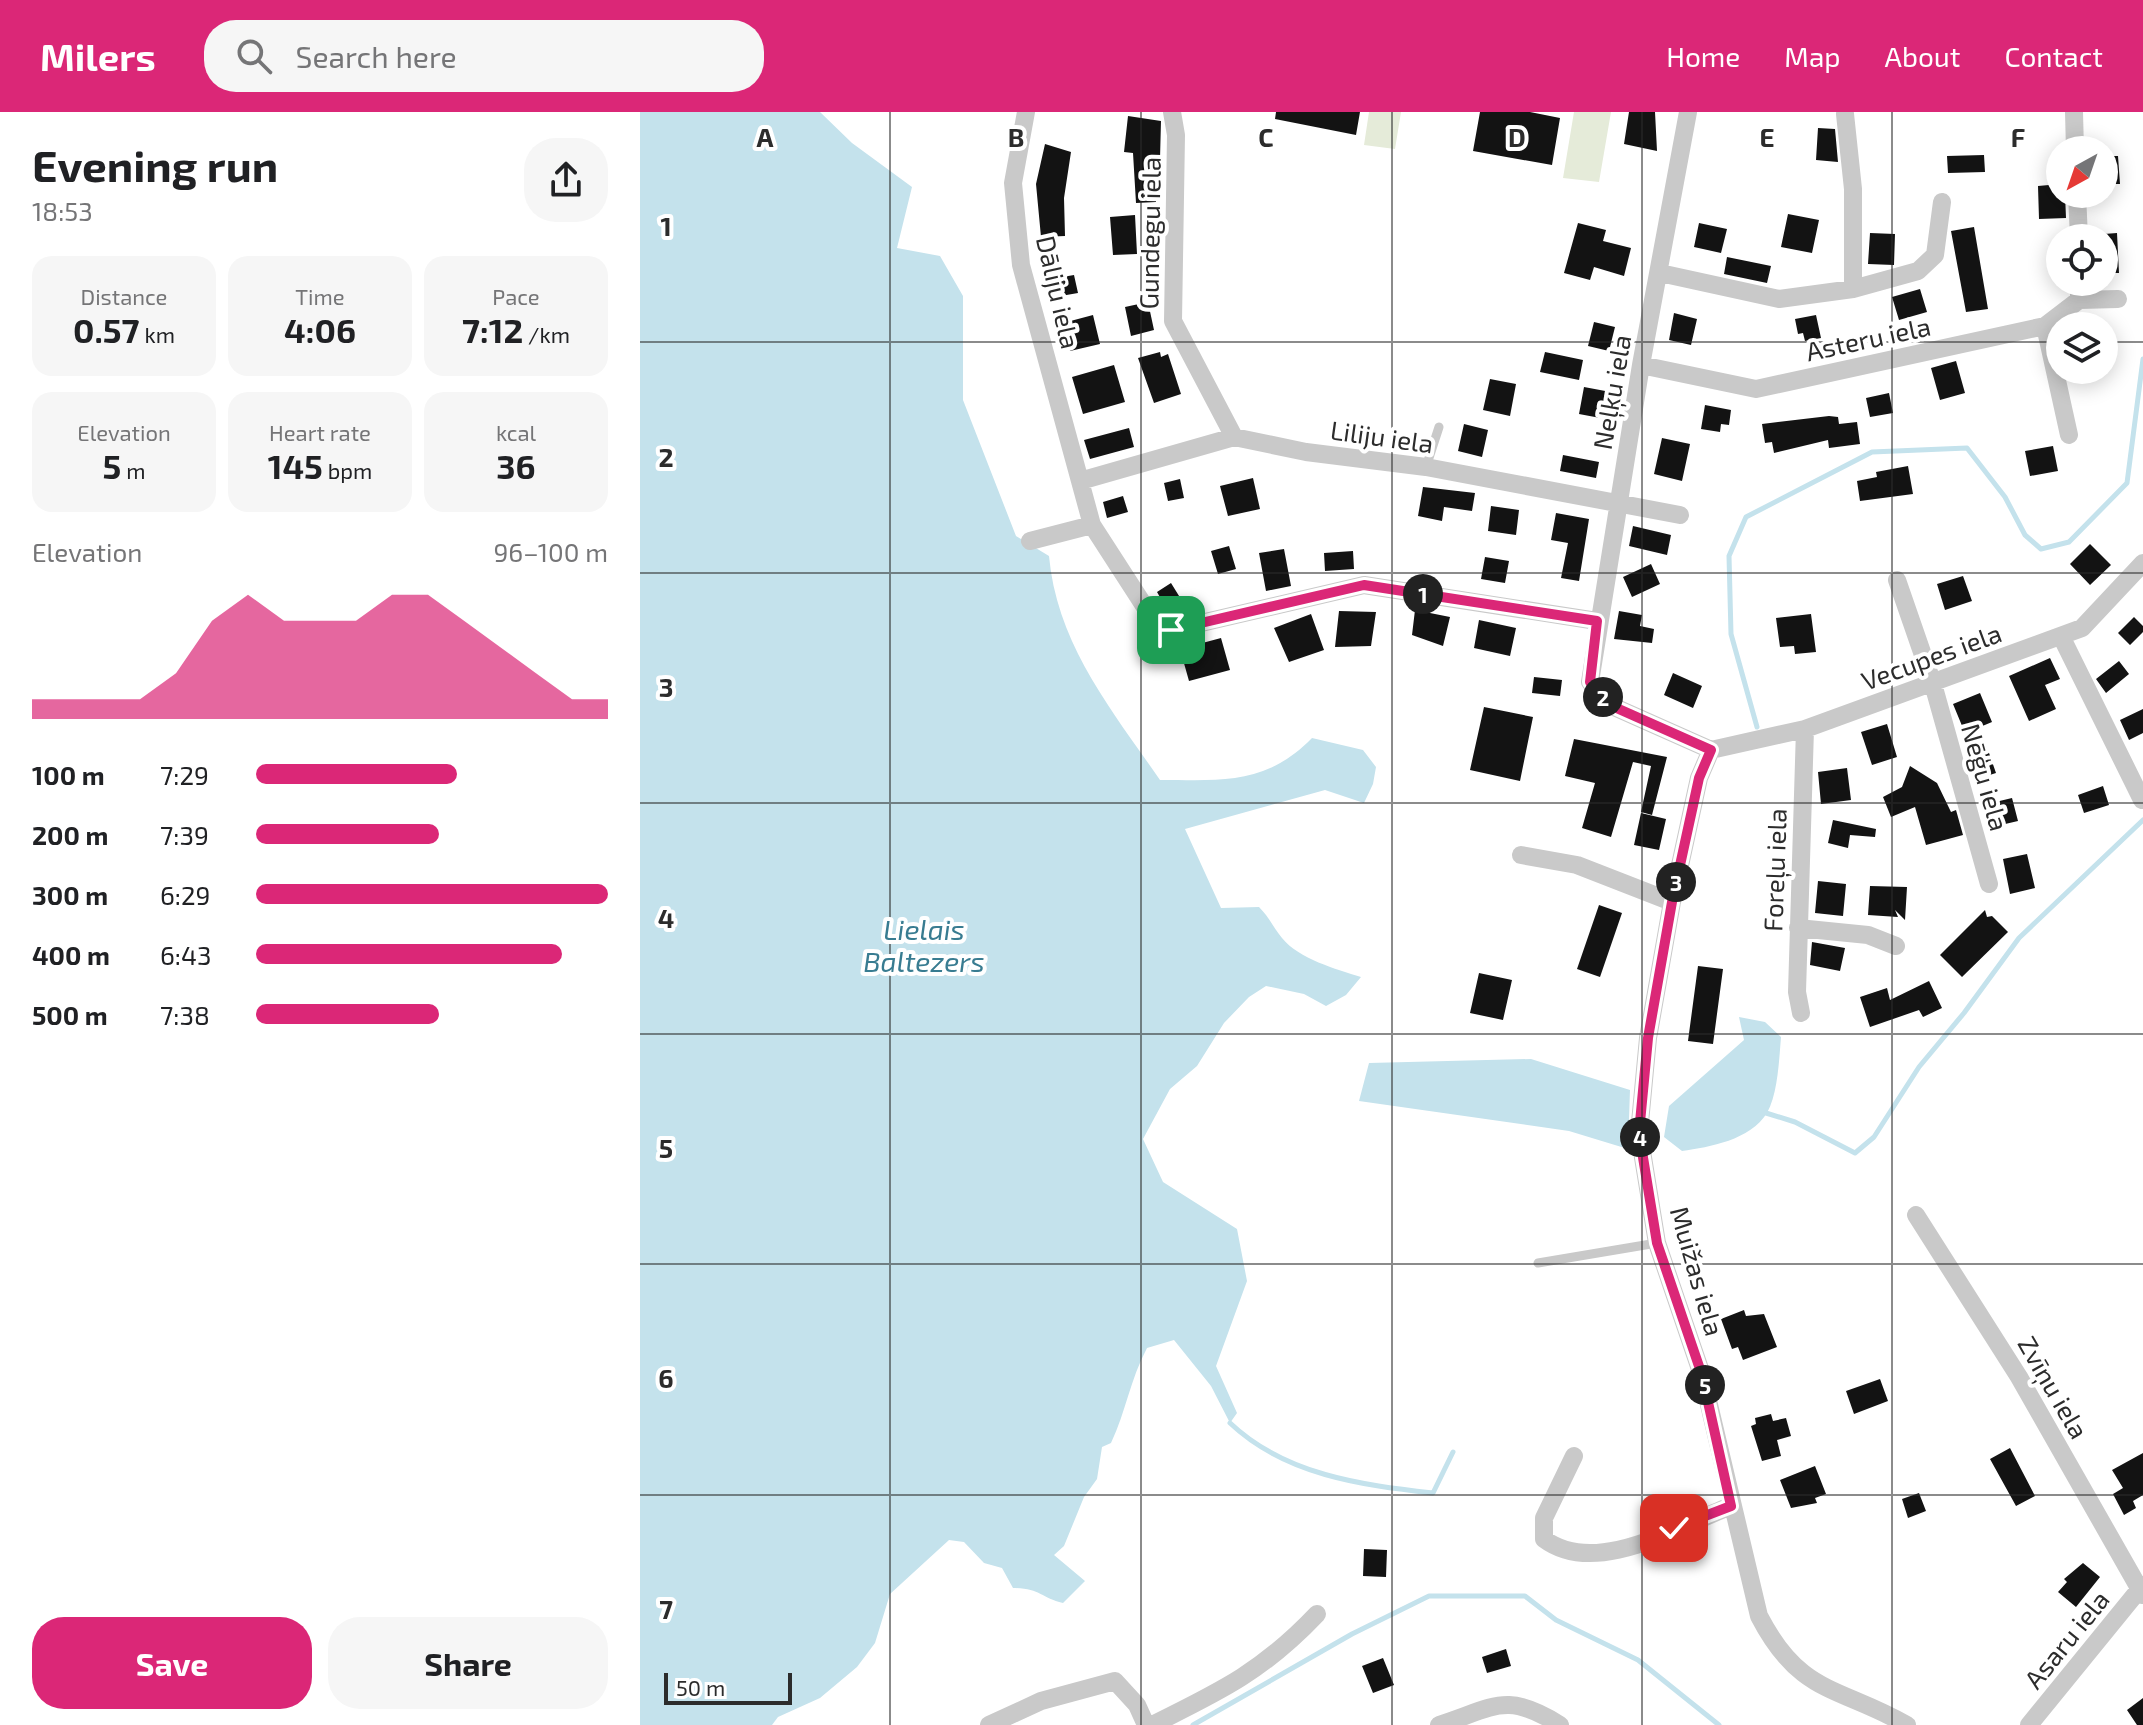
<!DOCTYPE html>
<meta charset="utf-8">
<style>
body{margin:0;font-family:"Exo 2",sans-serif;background:#f6f6f6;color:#202124;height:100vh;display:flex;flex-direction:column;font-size:30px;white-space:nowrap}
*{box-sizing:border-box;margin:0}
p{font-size:26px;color:#757577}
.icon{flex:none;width:44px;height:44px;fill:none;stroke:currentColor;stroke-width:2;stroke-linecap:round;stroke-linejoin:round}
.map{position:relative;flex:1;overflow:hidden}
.sheet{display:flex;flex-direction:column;background:#fff;width:640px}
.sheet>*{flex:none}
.needle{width:52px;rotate:220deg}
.controls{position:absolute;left:1406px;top:24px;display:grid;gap:16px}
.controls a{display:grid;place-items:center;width:72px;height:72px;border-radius:50%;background:#fff;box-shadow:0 4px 20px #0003;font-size:40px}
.scale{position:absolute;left:24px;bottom:20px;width:128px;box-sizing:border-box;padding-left:8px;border:4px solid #2c2c2c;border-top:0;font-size:22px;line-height:28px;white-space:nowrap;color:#2c2c2c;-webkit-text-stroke:6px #fff;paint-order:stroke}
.pin{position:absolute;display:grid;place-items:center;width:68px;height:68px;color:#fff;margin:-34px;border-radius:16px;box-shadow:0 4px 12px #0006}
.km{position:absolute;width:40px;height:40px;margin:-20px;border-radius:50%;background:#222;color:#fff;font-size:22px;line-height:40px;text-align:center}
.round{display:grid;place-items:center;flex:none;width:84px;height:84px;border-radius:32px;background:#f6f6f6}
.overview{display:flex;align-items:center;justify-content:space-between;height:136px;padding:0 32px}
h1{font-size:44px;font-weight:700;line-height:60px}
.stats{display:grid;grid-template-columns:repeat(3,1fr);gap:12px;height:136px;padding:8px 32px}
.stats div{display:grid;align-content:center;border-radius:20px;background:#f6f6f6;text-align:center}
.stats b{font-size:34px;font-weight:700}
.stats small{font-size:22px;font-weight:400}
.stats p{font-size:22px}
.chart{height:224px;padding:16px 32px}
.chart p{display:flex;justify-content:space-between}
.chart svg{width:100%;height:144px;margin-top:8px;fill:#db2777;opacity:.7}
.cta{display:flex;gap:16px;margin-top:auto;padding:16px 32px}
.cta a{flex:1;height:92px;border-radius:32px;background:#db2777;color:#fff;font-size:32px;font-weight:700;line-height:92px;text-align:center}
.cta a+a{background:#f6f6f6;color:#202124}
ul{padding:0 32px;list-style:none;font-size:26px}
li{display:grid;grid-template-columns:128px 96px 1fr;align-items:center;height:60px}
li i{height:20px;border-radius:10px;background:#db2777}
header{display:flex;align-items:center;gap:48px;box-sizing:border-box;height:112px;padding:0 40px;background:#db2777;color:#fff}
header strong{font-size:38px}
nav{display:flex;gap:44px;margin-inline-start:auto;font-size:28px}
.search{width:560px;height:72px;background:#f6f6f6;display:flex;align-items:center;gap:20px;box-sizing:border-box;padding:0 28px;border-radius:32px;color:#757577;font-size:30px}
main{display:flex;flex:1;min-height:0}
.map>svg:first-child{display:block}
.green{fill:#e5ebd9}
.water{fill:#c4e2ec}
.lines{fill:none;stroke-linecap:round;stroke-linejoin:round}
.stream{stroke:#c4e2ec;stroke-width:5}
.building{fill:#131313}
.service{stroke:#c9c9c9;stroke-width:9}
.minor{stroke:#c9c9c9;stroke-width:18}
.route-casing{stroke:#fff;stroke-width:16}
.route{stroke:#db2777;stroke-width:10}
.grid{fill:none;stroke:#2c2c2c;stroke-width:2;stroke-opacity:0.55}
.labels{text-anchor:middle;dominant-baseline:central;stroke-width:8;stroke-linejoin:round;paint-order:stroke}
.street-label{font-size:26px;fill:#2c2c2c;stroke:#fff}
.water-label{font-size:28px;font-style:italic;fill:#387c91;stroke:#fff}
.grid-label{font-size:26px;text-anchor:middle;font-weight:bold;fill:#2c2c2c;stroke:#fff;stroke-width:8;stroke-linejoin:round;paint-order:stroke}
</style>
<header>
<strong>Milers</strong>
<div class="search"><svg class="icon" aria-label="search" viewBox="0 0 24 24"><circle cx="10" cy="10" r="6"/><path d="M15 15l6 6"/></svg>Search here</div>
<nav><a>Home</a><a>Map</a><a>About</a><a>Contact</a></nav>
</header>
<main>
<section class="sheet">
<div class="overview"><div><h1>Evening run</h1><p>18:53</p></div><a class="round"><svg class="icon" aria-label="share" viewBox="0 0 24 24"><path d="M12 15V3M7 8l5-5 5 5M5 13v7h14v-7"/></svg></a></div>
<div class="stats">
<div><p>Distance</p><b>0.57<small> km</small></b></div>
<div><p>Time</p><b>4:06</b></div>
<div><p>Pace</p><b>7:12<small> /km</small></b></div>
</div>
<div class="stats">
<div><p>Elevation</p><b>5<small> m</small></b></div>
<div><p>Heart rate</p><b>145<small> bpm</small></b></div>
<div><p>kcal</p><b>36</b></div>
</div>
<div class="chart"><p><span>Elevation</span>96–100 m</p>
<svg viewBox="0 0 160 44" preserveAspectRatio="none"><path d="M0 44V38L10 38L20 38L30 38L40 30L50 14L60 6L70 14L80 14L90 14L100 6L110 6L120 14L130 22L140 30L150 38L160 38V44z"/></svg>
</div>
<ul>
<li><b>100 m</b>7:29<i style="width:57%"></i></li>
<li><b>200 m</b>7:39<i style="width:52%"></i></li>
<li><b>300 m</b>6:29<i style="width:100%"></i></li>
<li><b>400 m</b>6:43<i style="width:87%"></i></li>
<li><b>500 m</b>7:38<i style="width:52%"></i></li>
</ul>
<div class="cta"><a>Save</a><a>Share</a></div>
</section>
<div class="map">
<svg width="1503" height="1613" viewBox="0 0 1503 1613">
<rect width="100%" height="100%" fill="#fff"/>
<path class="green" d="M729,0h32l-6,37 -31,-4z
M934,0h37l-12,70 -36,-4z"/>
<path class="water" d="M0,0h180l32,31 60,44 -15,61 43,8 23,40v104l53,136 33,20c8,88 62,153 111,224 61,0 105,6 152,-42l51,12 13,17 -3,17 -9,19 -39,-13 -140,39 36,79 38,-1c10,10 14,20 23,31 17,21 54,31 79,39l-15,18 -20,11 -22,-12 -38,-8 -17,11 -25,26 -27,43 -27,23 -27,50 20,43 74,47 10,52 -31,85 21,47 -7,10 -19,-37 -37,-46 -27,8c-17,32 -21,63 -36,95l-9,4 -5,32 -13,18 -20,49 -10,9 31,26 -22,22c-22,-5 -23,-15 -50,-15l-11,-20 -18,-5 -20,-21 -15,-2 -59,54 -15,49 -18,24 -37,31 -42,19 -6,8h-132z
M1099,905l26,5 16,15c-2,23 -3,56 -14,76 -17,27 -57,34 -85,38l-18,-14 5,-31 75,-66z
M891,947l99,31 -2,59 -59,-18 -210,-30 10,-38z"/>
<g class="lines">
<path class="stream" d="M1117,615l-26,-93 -2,-78 17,-39 126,-65 95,-4 38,49 20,38 16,14 28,-7 58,-59 16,-124
M1126,1001l29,9 60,31 19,-16 45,-70 45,-54 55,-75 124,-118
M590,1311c55,52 131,62 203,70l20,-41
M553,1613l159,-91 77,-38h96l31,24 82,40 81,65"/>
</g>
<path class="building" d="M636,0h84l-4,23 -81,-16z
M840,0h50l30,6 -8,47 -79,-14z
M989,0h26l2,39 -33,-7z
M488,4l33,5 -1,38 -7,-2 3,45 -20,1 -3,-50 -9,-1z
M1178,16l17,1 3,33 -22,-2z
M405,32l26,8 -7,46 1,38 -24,1 -5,-53z
M1344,43l1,17 -37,1 -1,-17z
M1464,44h14l2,28h-16z
M1420,72v10h5l1,24 -27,1 -1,-33z
M1148,102l31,6 -7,33 -31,-6z
M495,103l2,39 -24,1 -3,-38z
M938,111l28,7 -3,11 28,7 -7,28 -30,-9 -4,13 -26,-7z
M1059,111l28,6 -6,24 -27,-6z
M1334,115l14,82 -22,3 -15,-81z
M1230,121l25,1 -1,31 -26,-1z
M1477,121l2,40h-15v-39z
M1087,145l44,9 -4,17 -43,-9z
M434,163l4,18 -23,4 -4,-18z
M1280,177l7,23 -28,8 -7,-23z
M508,190l6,28 -23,6 -6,-29z
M1034,201l23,6 -6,26 -22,-5z
M453,203l7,29 -30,7 -7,-28z
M1176,203l5,23 -16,3 -2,-8 -5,1 -3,-15z
M954,210l21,5 -6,24 -21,-5z
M520,240l1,5 7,-3 13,40 -27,9 -16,-45z
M905,240l38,8 -4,20 -39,-8z
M1316,249l9,32 -25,7 -9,-32z
M474,253l11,37 -42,12 -11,-37z
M850,267l26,5 -6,32 -27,-6z
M944,275l32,6 -5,27 -32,-6z
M1249,281l4,20 -23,4 -4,-19z
M1065,293l26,5 -2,15 -8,-1 -1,8 -19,-3z
M1189,304l9,1 1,7 18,-2 3,22 -31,4 -1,-8 -54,13 -2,-11 -7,1 -3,-19z
M824,312l24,6 -6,27 -24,-6z
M489,316l5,19 -44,12 -6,-19z
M1022,326l28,6 -8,37 -28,-7z
M1413,334l5,25 -28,5 -5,-25z
M923,343l36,7 -3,16 -36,-7z
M1268,354l5,28 -53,7 -3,-20 20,-4 -1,-5z
M613,366l7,31 -32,7 -8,-30z
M540,367l4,19 -16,3 -4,-18z
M783,375l52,6 -3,18 -28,-4 -2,14 -24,-5z
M483,384l5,16 -21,6 -4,-16z
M851,394l28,4 -3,25 -28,-4z
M916,401l33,6 -10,62 -18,-3 7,-35 -17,-3z
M993,414l38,9 -4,20 -38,-9z
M1450,432l21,21 -21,20 -20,-21z
M589,434l7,23 -18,5 -7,-23z
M644,437l7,37 -25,5 -7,-38z
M713,439l1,18 -29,2 -1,-18z
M845,445l24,4 -4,22 -24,-4z
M1011,452l9,20 -28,13 -9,-20z
M1323,464l9,25 -27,9 -8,-26z
M531,471l13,21 -15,9 -12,-21z
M775,498l35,7 -7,29 -31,-11z
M699,499l37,1 -5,34 -36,1z
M979,499l23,4 -2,11 14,3 -2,14 -38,-4z
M671,502l13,36 -35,12 -15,-34z
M1171,502l5,38 -21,2 -1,-8 -14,1 -4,-29z
M1494,505l9,9v6l-13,13 -12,-12z
M839,508l37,8 -6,28 -36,-8z
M581,526l9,32 -41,11 -9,-32z
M1410,546l10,21 -15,6 11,24 -27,12 -20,-45z
M1479,549l10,13 -23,19 -10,-14z
M1033,561l29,13 -9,22 -29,-13z
M894,565l28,3 -2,16 -28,-3z
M1340,581l12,29 -12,5 16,46 -19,6 -9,-28 4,-1 -19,-46z
M844,595l49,10 -13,64 -50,-11z
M1503,597v24l-14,7 -9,-20z
M1247,612l10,33 -25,8 -11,-33z
M934,627l93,18 -15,58 -11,-3 10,-46 -18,-4 -22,75 -29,-9 13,-45 -30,-7z
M1270,654l27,17 14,29 5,-2 7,25 -37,10 -11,-38 -24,10 -8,-20 19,-10z
M1207,656l4,32 -30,4 -3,-32z
M1463,674l6,19 -25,8 -6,-18z
M1372,686l6,23 -30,7 -5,-23z
M1001,701l25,6 -7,31 -25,-5z
M1193,708l43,9 -1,8 -25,-2 -2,13 -20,-5z
M1387,742l8,34 -25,6 -7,-35z
M1178,769l28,3 -3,32 -28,-3z
M1230,774l37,1 -2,33 -10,-10 3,7 -30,-2z
M959,793l23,8 -22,64 -23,-8z
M1345,798l2,7 5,-1 16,16 -46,45 -22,-22z
M1172,830l33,6 -5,23 -30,-6z
M1058,854l25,3 -10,75 -25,-3z
M839,861l33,7 -9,40 -33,-7z
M1289,869l13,27 -19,9 -4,-7 -49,17 -10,-30 27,-9 3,12z
M1104,1198l2,6 18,-2 13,33 -34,13 -5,-13 -6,2 -11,-30z
M1240,1267l8,22 -34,13 -8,-23z
M1131,1302l2,7 13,-3 5,18 -14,4 4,16 -19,5 -11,-35 5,-2 -1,-6z
M1370,1336l25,48 -19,10 -26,-47z
M1503,1341v42l-10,6 3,7 -12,7 -11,-21 10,-6 -11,-18z
M1175,1354l11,28 -11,4 2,5 -26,5 -11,-28z
M1279,1381l7,18 -18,7 -6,-19z
M724,1437l23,1 -1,27 -23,-1z
M1443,1451l17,14 -24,30 -18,-15 9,-10 -3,-3z
M866,1537l5,17 -24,7 -5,-16z
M743,1546l11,27 -21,8 -11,-27z
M1503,1586v27h-6l-10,-15z"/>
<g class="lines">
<path class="service" d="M786,355l13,-40
M898,1151l119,-20"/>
<path class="minor" d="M386,0l-13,71 8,82 71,260 62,96 17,9 193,-45 233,36
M532,0l4,23 -3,186 61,116
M1048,0l-47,253 -51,317 22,24 99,44
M1434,0l1,38
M1205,2l8,75v100
M1437,82l2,44
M1020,161l119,26 74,-10 65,-18 17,-16 7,-53
M1439,188l39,-1
M1405,214l24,109
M1001,253l115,24 289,-63 34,-26v-18
M440,369l154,-44 72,15 120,15 254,48
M390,429l62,-16
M1257,468l36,104 56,200
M1421,524l81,164
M1071,638l-12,28 -27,124 -24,136 -9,95 18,110 45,132 57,241c41,79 79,70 148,109
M1071,638l94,-21 277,-101 61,-65
M881,743l56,10 95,37
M1158,816l70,7 28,11
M1161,901l-4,-21 8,-263
M1276,1103l103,162 124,218
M934,1344l-30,62v21c52,39 135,-13 187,-33
M349,1613l52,-24 74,-20 22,24 9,20
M512,1613c69,-34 111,-54 165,-111
M799,1613c56,-18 67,-34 121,0
M1389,1613l114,-140"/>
</g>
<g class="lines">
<g class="route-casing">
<path id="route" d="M531,518l193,-45 233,36 -7,61 22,24 99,44 -12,28 -27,124 -24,136 -9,95 18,110 45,132 29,131 -57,22"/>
</g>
<use href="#route" class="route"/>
</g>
<path class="grid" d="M250,0v1613M501,0v1613M752,0v1613M1002,0v1613M1252,0v1613M0,230h1420M1464,230h39M0,461h1503M0,691h1503M0,922h1503M0,1152h1503M0,1383h1503"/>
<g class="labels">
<g class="street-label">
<text transform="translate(509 121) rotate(-89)">Gundegu iela</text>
<text transform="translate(419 180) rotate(77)">Dāliju iela</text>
<text transform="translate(1228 226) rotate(-12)">Asteru iela</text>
<text transform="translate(971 280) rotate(-80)">Neļķu iela</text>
<text transform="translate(742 324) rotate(8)">Liliju iela</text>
<text transform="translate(1291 544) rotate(-20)">Vecupes iela</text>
<text transform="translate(1346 665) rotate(74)">Nēģu iela</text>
<text transform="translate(1134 758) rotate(-88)">Foreļu iela</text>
<text transform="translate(1058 1159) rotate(74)">Muižas iela</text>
<text transform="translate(1414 1275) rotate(60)">Zvīņu iela</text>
<text transform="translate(1426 1527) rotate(-51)">Asaru iela</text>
</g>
<g class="water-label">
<text x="284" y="817">Lielais<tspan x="284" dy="32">Baltezers</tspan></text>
</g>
</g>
<g class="grid-label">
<text x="125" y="35">A</text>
<text x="376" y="35">B</text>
<text x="626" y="35">C</text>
<text x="877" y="35">D</text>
<text x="1127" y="35">E</text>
<text x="1378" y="35">F</text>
<text x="26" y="124">1</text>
<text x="26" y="355">2</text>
<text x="26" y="585">3</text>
<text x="26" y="816">4</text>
<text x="26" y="1046">5</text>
<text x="26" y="1276">6</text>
<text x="26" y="1507">7</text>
</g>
</svg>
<div class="controls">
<a><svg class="needle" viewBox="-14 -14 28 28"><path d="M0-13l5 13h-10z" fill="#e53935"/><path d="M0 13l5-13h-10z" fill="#757577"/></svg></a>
<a><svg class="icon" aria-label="locate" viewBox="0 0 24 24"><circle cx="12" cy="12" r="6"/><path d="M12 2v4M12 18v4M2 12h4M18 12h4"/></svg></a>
<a><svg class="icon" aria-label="layers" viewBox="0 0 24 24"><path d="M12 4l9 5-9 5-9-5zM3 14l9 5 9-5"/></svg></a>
</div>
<div class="scale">50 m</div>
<div class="pin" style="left:531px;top:518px;background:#1e9e55"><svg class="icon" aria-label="arrive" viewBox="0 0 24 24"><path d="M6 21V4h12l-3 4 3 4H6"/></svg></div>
<div class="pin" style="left:1034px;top:1416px;background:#d93025"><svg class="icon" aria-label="check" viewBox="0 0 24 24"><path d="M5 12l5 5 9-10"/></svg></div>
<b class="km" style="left:783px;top:482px">1</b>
<b class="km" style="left:963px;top:585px">2</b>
<b class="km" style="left:1036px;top:770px">3</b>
<b class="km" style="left:1000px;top:1025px">4</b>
<b class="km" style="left:1065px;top:1273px">5</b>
</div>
</main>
